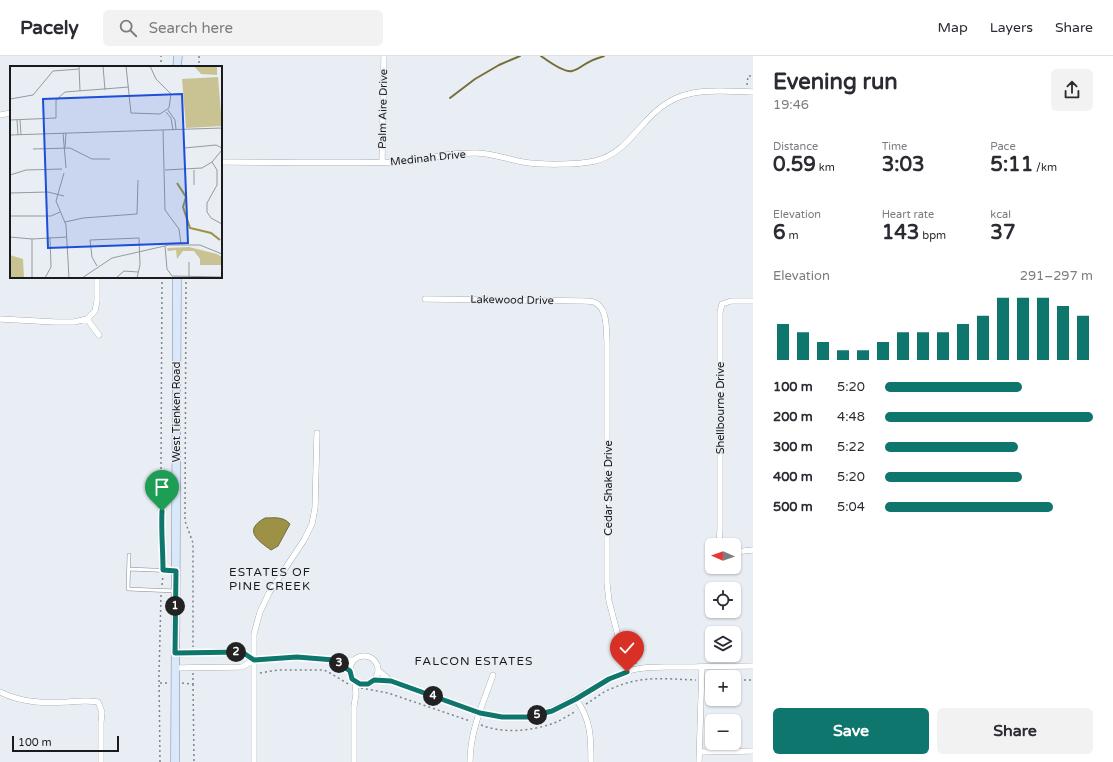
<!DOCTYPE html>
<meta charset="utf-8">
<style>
body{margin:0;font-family:"Varela Round",sans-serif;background:#f2f2f3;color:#2b2b33;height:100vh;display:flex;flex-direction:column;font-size:15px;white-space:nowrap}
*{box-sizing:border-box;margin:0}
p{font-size:13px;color:#7c7c81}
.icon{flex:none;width:22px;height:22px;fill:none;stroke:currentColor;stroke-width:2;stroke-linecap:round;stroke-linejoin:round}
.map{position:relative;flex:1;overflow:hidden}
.panel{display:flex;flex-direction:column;background:#fff;width:360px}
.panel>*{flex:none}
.needle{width:26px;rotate:272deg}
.buttons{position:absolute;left:705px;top:482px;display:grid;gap:8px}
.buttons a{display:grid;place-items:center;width:36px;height:36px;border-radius:6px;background:#fff;box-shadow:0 1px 3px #0004;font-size:20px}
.scale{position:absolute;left:12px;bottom:10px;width:107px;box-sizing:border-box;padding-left:4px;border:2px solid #1a1b1e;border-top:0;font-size:11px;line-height:14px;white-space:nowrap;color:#1a1b1e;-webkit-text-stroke:3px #e9eef4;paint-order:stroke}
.pin{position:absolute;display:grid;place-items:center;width:34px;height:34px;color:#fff;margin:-41px -17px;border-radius:50% 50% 50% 0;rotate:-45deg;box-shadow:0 0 4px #0007}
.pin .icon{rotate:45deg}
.km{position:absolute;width:20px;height:20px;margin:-10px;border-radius:50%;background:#222;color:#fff;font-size:11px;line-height:20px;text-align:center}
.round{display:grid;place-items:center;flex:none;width:42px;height:42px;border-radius:6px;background:#f2f2f3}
.headline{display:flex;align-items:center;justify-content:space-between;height:68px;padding:0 20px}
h1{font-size:22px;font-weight:700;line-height:30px}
.metrics{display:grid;grid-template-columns:repeat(3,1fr);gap:6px;height:68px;padding:4px 20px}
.metrics div{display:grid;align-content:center}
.metrics b{font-size:20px;font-weight:700}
.metrics small{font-size:11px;font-weight:400}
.metrics p{font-size:11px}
.chart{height:112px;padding:8px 20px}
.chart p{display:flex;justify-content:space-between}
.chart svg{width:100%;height:72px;margin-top:4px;stroke:#0f766e;stroke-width:6}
.primary-button{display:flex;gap:8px;margin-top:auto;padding:8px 20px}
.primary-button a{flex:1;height:46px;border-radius:6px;background:#0f766e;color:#fff;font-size:16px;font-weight:700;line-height:46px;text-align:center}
.primary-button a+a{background:#f2f2f3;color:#2b2b33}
ul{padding:0 20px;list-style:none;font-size:13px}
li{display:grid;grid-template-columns:64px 48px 1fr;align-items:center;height:30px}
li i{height:10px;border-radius:5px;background:#0f766e}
header{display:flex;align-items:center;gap:24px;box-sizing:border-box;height:56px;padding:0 20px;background:#fff;border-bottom:1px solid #e1e1e2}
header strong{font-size:19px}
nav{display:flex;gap:22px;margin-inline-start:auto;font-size:14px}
.search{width:280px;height:36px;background:#f2f2f3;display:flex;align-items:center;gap:10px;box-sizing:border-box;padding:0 14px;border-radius:6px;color:#7c7c81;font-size:15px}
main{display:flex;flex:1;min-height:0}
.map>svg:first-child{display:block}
.water{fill:#9c9145;stroke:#756e39}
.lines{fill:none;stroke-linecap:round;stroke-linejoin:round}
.stream{stroke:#756e39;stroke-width:2}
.lane-casing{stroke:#858a90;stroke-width:4}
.street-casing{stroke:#858a90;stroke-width:6}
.secondary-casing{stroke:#858a90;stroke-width:9}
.path{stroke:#808388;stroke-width:1.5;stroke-dasharray:2 3;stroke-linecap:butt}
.lane{stroke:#fff;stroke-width:3}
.street{stroke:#fff;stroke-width:5.5}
.secondary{stroke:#dae8fb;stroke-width:8}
.route-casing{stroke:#fff;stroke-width:8}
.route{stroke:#0f766e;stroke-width:5}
.labels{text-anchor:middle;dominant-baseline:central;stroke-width:3;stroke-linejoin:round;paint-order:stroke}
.street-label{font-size:11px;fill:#1a1b1e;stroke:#e9eef4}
.neighbourhood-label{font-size:12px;letter-spacing:1px;fill:#1a1b1e;stroke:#e9eef4}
.inset-river{fill:none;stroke:#9c9145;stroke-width:2}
.inset-road{fill:none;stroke:#969a9e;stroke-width:1}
.view{fill:#1d4ed8;fill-opacity:0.15;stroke:#1d4ed8;stroke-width:2}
.inset-edge{fill:none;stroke:#1a1b1e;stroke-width:2}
</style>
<header>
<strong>Pacely</strong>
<div class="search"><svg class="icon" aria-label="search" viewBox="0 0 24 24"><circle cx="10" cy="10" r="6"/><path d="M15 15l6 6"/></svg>Search here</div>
<nav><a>Map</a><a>Layers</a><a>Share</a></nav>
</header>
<main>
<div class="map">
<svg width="753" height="706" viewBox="0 0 753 706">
<rect width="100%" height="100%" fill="#e9eef4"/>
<path class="water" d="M265,462c9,0 18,-2 25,6l-12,22 -7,4c-14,-10 -28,-20 -6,-32z"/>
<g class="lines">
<path class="stream" d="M541,0c7,5 23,17 31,15 6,-1 12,-7 17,-9 5,-3 10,-4 15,-6
M450,42l25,-19 24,-14 21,-9"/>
<g class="lane-casing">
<path id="lane" d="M129,499l-1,34 47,2
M129,513l47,2"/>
</g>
<g class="street-casing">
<path id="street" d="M0,59l11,-2
M221,106c61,0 121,2 182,0 14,0 28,-5 42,-7 10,-2 20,-2 30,-2 16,0 32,6 48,9 17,3 55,3 72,-1 35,-9 44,-41 72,-58 25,-16 58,-12 86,-11
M382,106l2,-106
M425,243l159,2c3,0 7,0 10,1 14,6 12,27 13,39v242l2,18 18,70
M0,263l55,3h19l13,-3 8,-8 2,-10v-24
M87,263l12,16
M720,489l-1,-2 1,-13v-218l2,-8 9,-3h22
M734,496l19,-2
M175,597l67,-2 12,9
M350 614a14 14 0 1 1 28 0a14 14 0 1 1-28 0Z
M335,604l15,11
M175,612l67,-1 12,-7 43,-3 37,3h20
M379,615l12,10c19,7 38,13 57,20 22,8 43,16 67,17 43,0 72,-33 111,-46 16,-6 34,-5 51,-5 25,0 51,-1 76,-1
M0,636c22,11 43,11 67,10 11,-1 21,-2 31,0l4,10 -1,10v40
M576,643c15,21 15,38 15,63
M700,696l53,-1
M254,706v-128l6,-22 9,-19 35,-53 8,-16 3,-16 2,-75
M354,706v-56l2,-12 -1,-12
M470,706c0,-32 13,-58 23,-87
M699,706l3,-95"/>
</g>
<g class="secondary-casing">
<path id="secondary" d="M177,11l1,-11
M175,706l2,-485"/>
</g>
<path class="path" d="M199,0v11
M161,11v-11
M747,29l1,-9h5
M162,221l-1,193c2,20 -1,40 0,60 1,12 3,23 2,35
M186,221l-1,244 8,22v104
M162,529l1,-10
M630,600l5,2 1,6
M260,617l18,-3h46l6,3 20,12
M734,624h19
M160,627h8
M182,627l11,1v-11
M193,628l1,78
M361,632l27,5 82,28
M586,648c9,-5 17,-13 27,-16 30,-13 52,-9 83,-8
M481,669c22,9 51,6 73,-2 8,-3 15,-8 22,-12
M160,706l-1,-87 2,-80"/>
<use href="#lane" class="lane"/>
<use href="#street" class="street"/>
<use href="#secondary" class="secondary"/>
</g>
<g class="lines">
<g class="route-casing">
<path id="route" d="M162,455c-1,20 1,39 1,59l13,1 -1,82 67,-1 12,8 43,-3 37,3 16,11 2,8 8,5h8l6,-4 17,1 89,32 22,4h26l24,-6 24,-12 33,-20 18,-7"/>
</g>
<use href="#route" class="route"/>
</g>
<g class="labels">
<g class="street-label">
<text transform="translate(383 53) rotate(-89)">Palm Aire Drive</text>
<text transform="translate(428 102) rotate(-6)">Medinah Drive</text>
<text transform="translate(512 244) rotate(1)">Lakewood Drive</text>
<text transform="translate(720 352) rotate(-90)">Shellbourne Drive</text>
<text transform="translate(176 356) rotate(-90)">West Tienken Road</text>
<text transform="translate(608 432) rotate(-90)">Cedar Shake Drive</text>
</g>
<g class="neighbourhood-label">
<text x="270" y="516">ESTATES OF<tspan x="270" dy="14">PINE CREEK</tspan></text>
<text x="474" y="605">FALCON ESTATES</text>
</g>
</g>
<g transform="translate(10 10)">
<rect width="212" height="212" fill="#e9eef4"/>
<path d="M184,0h23v9l-16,-1zM208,11l4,49 -36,2 -4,-49zM179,181l28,7 5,3v8h-22v-6l-6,-8h-11l-6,8 -1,-9 -8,1 -1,-3zM0,189l13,4 1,19h-14z" fill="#c9c393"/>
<path class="inset-river" d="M167,117l9,14 -3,10 7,21 21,5 9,7"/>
<path class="inset-road" d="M69,0l1,25M93,0l2,24M116,0l5,47 29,1 9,-6 2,-14 -15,-15 -6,-13M0,33l23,-4 20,-24 26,-2M158,44l7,10 1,9M156,46l5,6 2,12M0,54l46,-2v-18l9,-8 64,-5M7,54l1,15M10,54l1,15M153,64l2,80 14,19 2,15M53,67l3,35M0,69l212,-7M55,82l1,-15M174,82l32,-3 6,3M23,83l37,-1 22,11h18M202,96l5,8v15l-10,18v9l4,6 11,6M155,104l37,-2 10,-6 10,-12M184,104v15M54,107l-8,28 10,24 3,53M0,109l16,-5 36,-1M0,127l38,-1 16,4M0,150h41l9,-4M55,156l18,-4 54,-4 1,-34M0,171l22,2M155,180l2,23 5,7 50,1M179,196v15M87,200l-5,-9 -2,-17 49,-2 1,27 -3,13M22,212v-39l35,-2M35,212l6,-11 -1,-30M72,212l30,-20 57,-13h31l22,9M106,212l8,-7 14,1"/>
<path class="view" d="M172,28l6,149 -140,5 -5,-149z"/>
<rect width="212" height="212" class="inset-edge"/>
</g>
</svg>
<div class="buttons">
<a><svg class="needle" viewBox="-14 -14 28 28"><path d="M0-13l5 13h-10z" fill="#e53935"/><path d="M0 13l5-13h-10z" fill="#7c7c81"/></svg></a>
<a><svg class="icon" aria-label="locate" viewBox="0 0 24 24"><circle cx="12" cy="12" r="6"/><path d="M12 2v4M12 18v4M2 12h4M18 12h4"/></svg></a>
<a><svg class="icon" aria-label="layers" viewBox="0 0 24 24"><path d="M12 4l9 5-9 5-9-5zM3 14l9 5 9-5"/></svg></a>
<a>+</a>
<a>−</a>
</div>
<div class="scale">100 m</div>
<div class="pin" style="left:162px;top:455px;background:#1e9e55"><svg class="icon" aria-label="arrive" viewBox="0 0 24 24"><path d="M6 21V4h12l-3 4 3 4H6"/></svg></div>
<div class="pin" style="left:627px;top:616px;background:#d93025"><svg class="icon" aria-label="check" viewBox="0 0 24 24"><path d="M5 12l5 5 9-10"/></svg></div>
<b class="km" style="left:175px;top:550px">1</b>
<b class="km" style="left:236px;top:596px">2</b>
<b class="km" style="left:339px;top:607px">3</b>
<b class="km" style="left:433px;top:640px">4</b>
<b class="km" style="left:537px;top:659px">5</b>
</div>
<section class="panel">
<div class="headline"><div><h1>Evening run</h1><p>19:46</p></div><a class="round"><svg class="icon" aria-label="share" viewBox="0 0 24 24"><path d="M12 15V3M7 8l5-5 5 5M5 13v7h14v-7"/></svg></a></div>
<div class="metrics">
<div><p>Distance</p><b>0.59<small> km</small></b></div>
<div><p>Time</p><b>3:03</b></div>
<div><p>Pace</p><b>5:11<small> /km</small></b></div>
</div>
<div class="metrics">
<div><p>Elevation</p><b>6<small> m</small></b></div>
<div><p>Heart rate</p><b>143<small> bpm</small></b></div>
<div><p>kcal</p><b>37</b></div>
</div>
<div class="chart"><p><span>Elevation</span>291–297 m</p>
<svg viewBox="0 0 160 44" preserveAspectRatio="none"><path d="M5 44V22M15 44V27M25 44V33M35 44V38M45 44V38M55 44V33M65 44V27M75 44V27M85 44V27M95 44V22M105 44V17M115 44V6M125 44V6M135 44V6M145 44V11M155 44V17"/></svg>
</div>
<ul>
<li><b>100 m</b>5:20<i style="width:66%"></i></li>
<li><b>200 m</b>4:48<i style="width:100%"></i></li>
<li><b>300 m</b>5:22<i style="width:64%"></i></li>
<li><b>400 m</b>5:20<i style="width:66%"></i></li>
<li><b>500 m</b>5:04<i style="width:81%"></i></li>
</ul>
<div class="primary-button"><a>Save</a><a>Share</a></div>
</section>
</main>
